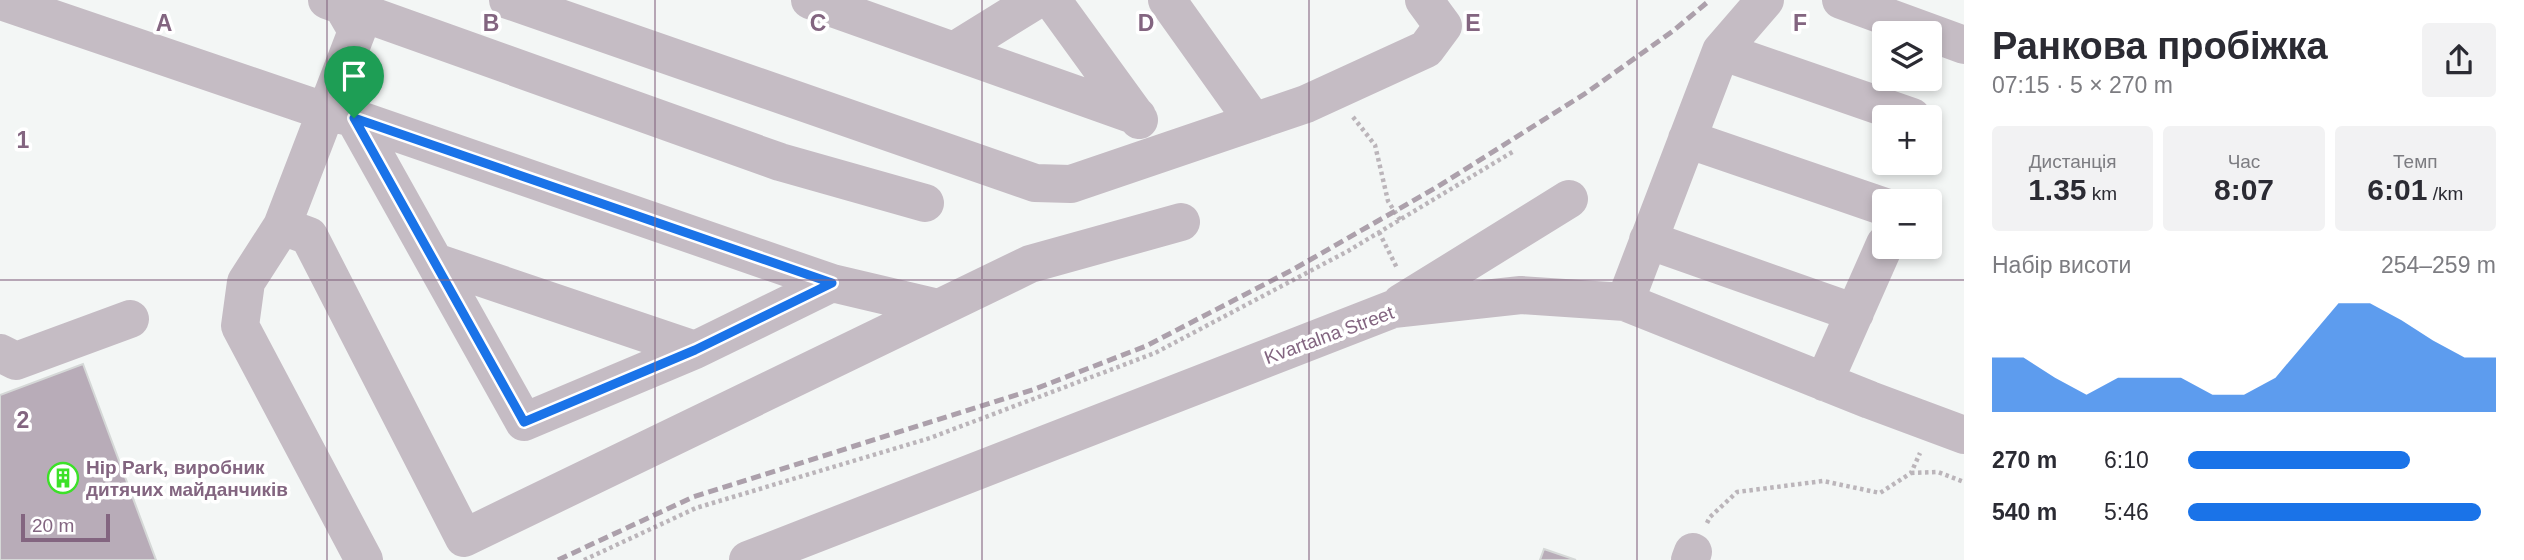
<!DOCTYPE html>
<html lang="uk">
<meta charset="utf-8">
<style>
body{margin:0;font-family:Helvetica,sans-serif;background:#f2f2f3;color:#2b2b33;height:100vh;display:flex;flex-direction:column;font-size:26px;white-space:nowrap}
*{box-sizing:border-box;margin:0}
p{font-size:23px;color:#7c7c81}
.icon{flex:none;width:38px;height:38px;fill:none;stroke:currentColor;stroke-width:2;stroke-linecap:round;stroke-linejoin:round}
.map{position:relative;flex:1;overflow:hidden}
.sheet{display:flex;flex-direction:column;background:#fff;width:560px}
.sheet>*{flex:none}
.buttons{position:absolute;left:1872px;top:21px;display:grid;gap:14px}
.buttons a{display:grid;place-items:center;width:70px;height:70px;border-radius:7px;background:#fff;box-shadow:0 4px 10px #0003;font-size:35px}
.scale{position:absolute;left:21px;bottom:18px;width:89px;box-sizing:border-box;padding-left:7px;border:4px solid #836580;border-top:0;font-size:19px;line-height:24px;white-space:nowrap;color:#836580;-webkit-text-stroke:5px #fff;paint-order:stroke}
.pin{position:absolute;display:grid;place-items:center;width:60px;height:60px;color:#fff;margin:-72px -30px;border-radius:50% 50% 50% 0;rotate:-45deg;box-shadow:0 0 7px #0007}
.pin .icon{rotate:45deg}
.round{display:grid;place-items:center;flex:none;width:74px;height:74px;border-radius:7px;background:#f2f2f3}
.head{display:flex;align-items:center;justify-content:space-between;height:119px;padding:0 28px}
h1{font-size:38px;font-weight:700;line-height:52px}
.metrics{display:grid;grid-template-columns:repeat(3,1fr);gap:10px;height:119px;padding:7px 28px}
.metrics div{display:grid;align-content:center;border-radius:7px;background:#f2f2f3;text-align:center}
.metrics b{font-size:30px;font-weight:700}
.metrics small{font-size:19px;font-weight:400}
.metrics p{font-size:19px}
.chart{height:196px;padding:14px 28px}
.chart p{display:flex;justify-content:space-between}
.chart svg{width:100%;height:126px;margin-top:7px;fill:#1a73e8;opacity:.7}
ul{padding:0 28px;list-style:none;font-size:23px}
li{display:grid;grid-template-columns:112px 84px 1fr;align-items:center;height:52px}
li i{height:18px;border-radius:9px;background:#1a73e8}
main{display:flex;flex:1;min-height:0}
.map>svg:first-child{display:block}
.building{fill:#b8acb8;stroke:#d5d8d7;stroke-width:2}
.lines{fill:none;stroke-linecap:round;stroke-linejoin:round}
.path{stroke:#bbb5ba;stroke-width:4.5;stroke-dasharray:3.5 3.5;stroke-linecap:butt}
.minor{stroke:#c5bcc4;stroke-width:38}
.rail{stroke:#aca0ab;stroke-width:5;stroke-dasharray:10 5;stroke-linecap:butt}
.route-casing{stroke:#fff;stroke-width:14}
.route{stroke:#1a73e8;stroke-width:9}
.grid{fill:none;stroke:#836580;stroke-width:2;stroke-opacity:0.55}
.labels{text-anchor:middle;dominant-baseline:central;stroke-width:7;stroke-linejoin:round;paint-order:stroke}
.street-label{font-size:19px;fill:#836580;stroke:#fff}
.poi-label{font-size:19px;font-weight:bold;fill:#836580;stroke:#fff;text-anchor:start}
.grid-label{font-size:23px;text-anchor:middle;font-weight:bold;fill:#836580;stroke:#fff;stroke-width:7;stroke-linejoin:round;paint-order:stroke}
</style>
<main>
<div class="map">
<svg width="1964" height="560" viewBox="0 0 1964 560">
<rect width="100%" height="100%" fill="#f3f6f5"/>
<path class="building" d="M83,364l73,196h-156v-165z
M1544,549l32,11h-36z"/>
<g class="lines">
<path class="path" d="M1353,117l22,28 13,56 12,19
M1379,232l18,36
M1911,473l27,-1 26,10
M1707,523l3,-6 27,-25 86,-11 57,12 31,-20 9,-20
M584,560l112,-52 234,-70 225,-85 193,-102 166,-100"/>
<path class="minor" d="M327,0l453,162 145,41
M339,0l18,31 -75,195 -36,56 -6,44 124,234
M508,0l527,183 36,1 235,-80 120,-55 17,-23 -19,-26
M810,0l327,116
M1052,0l87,120
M1167,0l87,122
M1841,0l123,45
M1,1l326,111 27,6 170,304 171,-72
M954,51l82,-51
M1721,51l191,66
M354,118l478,165 106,25
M1687,139l198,68
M282,226l27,10 155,302 566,-274 151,-42
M1648,240l207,73
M435,262l260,88 137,-67
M1625,302l96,-251 44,-51
M1401,303l168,-104
M0,353l16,8 114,-42
M1824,382l61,-138
M748,560l645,-251 128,-14 104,7 245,98 94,35
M1690,560l3,-8"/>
<path class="rail" d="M558,560l135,-63 342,-108 111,-43 148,-77 143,-82 149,-94 87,-62 37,-31"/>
</g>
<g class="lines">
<g class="route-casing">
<path id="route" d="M354,118l478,165 -137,67 -171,72z"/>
</g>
<use href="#route" class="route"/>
</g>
<path class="grid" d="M327,0v560M655,0v560M982,0v560M1309,0v560M1637,0v560M0,280h1964"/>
<defs>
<g id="building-ring" transform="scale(1.575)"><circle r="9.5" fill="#fff" stroke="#3ce128" stroke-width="1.5"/><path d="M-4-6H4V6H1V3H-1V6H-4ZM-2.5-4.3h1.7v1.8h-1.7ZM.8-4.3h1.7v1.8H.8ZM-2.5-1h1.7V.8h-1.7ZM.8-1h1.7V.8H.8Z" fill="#3ce128"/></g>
</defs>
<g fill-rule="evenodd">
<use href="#building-ring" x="63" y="478"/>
</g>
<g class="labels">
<g class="street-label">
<text transform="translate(1329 335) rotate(-20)">Kvartalna Street</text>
</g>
<g class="poi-label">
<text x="86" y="467">Hip Park, виробник<tspan x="86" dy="22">дитячих майданчиків</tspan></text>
</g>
</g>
<g class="grid-label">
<text x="164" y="31">A</text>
<text x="491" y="31">B</text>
<text x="818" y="31">C</text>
<text x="1146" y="31">D</text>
<text x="1473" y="31">E</text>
<text x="1800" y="31">F</text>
<text x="23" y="148">1</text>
<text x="23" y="428">2</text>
</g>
</svg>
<div class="buttons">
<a><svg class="icon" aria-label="layers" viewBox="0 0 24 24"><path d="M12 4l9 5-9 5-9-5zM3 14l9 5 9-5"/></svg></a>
<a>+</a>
<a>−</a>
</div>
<div class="scale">20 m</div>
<div class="pin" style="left:354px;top:118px;background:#1e9e55"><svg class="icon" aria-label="arrive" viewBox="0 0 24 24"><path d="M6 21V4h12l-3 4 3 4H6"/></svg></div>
</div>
<section class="sheet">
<div class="head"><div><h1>Ранкова пробіжка</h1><p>07:15 · 5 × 270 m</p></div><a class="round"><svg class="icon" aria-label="share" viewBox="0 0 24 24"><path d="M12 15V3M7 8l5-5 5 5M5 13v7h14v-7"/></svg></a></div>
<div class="metrics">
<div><p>Дистанція</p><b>1.35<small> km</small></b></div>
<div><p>Час</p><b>8:07</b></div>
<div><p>Темп</p><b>6:01<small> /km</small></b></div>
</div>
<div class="chart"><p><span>Набір висоти</span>254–259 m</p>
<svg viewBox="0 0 160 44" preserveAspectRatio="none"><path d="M0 44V25L10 25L20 32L30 38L40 32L50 32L60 32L70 38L80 38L90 32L100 19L110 6L120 6L130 12L140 19L150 25L160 25V44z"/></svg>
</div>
<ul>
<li><b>270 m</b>6:10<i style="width:72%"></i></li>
<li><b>540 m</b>5:46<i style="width:95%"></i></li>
</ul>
</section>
</main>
